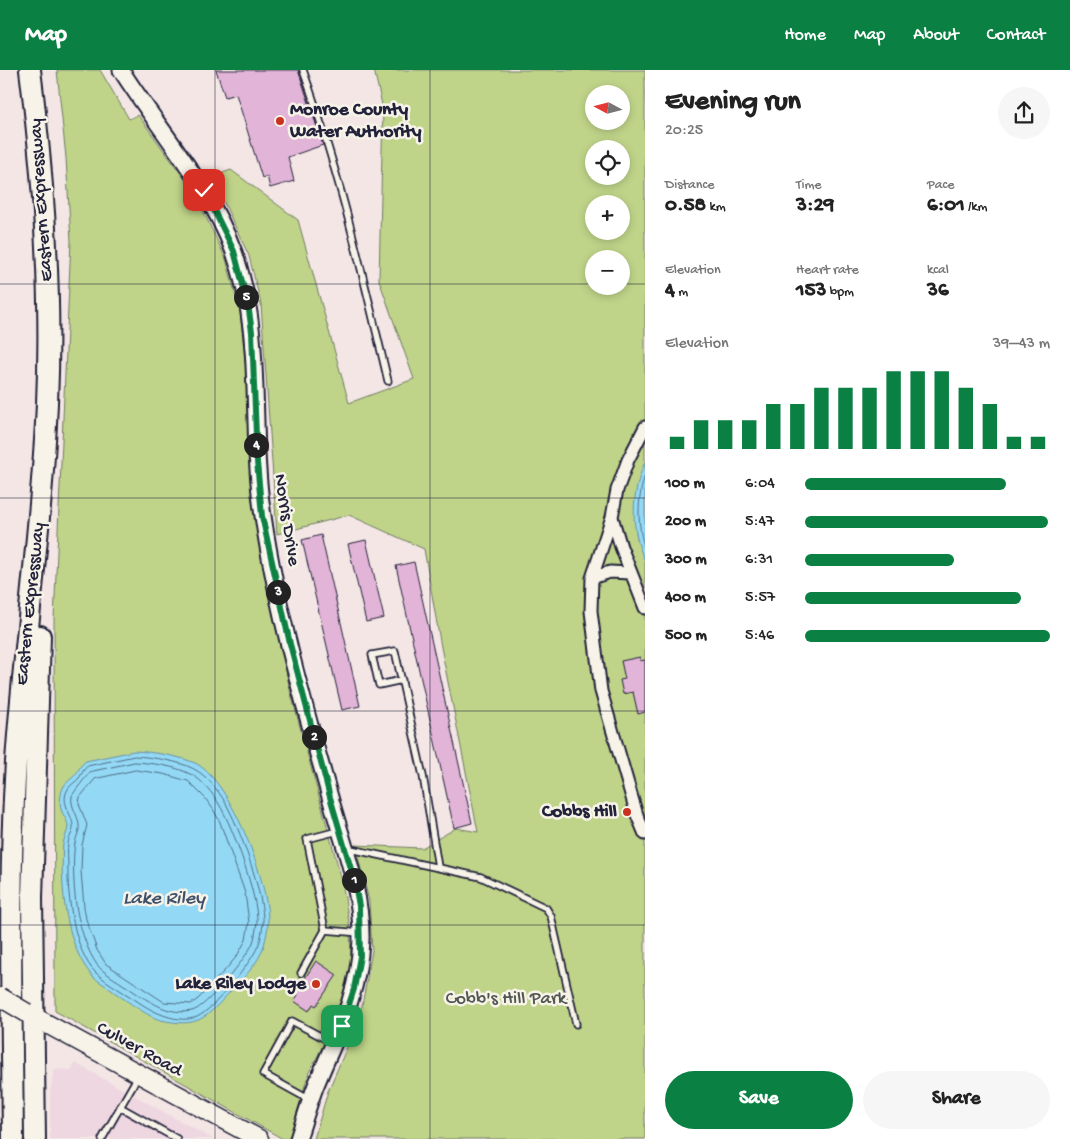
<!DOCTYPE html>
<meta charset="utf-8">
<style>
body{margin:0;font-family:"Gochi Hand",sans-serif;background:#f6f6f6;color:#222;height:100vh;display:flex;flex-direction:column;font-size:19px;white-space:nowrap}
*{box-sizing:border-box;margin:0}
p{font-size:16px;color:#767676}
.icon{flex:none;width:28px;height:28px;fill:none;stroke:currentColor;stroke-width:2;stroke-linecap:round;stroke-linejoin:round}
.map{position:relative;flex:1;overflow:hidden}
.panel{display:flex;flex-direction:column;background:#fff;width:425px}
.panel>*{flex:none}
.needle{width:32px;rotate:277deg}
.controls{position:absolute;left:585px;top:15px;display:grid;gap:10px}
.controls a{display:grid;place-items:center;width:45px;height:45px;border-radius:50%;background:#fff;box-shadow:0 2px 8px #0003;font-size:25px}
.pin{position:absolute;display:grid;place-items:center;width:42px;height:42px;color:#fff;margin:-21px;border-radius:10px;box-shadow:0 2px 8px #0006}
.km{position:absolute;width:25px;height:25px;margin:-12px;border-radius:50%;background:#222;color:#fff;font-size:14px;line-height:25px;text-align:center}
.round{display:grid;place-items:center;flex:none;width:52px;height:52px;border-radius:26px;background:#f6f6f6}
.overview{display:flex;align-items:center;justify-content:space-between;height:85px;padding:0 20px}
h1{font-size:28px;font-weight:800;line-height:38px}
.stats{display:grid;grid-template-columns:repeat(3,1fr);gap:8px;height:85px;padding:5px 20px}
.stats div{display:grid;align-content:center}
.stats b{font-size:21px;font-weight:800}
.stats small{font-size:14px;font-weight:400}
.stats p{font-size:14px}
.chart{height:140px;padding:10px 20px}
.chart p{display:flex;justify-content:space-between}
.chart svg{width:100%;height:90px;margin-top:5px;stroke:#0b8043;stroke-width:6}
.button{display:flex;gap:10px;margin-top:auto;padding:10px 20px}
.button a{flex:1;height:58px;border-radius:30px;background:#0b8043;color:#fff;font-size:20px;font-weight:800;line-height:58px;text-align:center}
.button a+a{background:#f6f6f6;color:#222}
ul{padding:0 20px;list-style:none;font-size:16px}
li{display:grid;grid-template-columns:80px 60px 1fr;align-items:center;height:38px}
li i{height:12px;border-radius:6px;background:#0b8043}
header{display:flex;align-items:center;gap:30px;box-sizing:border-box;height:70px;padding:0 25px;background:#0b8043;color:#fff}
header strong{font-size:24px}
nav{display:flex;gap:28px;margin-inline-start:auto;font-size:18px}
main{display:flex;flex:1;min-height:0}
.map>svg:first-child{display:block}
.built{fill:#eed7e1}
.green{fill:#bfd489;stroke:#707b62;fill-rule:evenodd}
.water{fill:#93d9f5;stroke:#6690ab}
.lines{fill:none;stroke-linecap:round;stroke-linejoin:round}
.shore{stroke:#4f6b85;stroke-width:1}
.building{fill:#e2b4d7;stroke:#22223b}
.lane-casing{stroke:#22223b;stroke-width:9}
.street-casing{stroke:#22223b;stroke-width:15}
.secondary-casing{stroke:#22223b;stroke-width:19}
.primary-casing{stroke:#22223b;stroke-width:21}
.highway-casing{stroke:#22223b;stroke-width:24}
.lane{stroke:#f7f3e8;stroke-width:5.5}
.street{stroke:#f7f3e8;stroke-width:11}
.secondary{stroke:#f7f3e8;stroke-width:15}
.primary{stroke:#f7f3e8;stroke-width:18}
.highway{stroke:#f7f3e8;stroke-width:20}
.primary-bridge-casing{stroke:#22223b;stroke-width:21;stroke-linecap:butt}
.primary-bridge{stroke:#f7f3e8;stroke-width:18}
.route-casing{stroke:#fff;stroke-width:10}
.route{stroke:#0b8043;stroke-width:6}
.grid{fill:none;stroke:#22223b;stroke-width:1;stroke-opacity:0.55}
.poi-dot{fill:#c8321e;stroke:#f7f3e8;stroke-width:2}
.labels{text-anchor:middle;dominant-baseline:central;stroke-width:5;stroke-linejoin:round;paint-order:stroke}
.poi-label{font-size:19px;font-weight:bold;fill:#22223b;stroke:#f7f3e8;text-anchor:end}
.street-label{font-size:19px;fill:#22223b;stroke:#f7f3e8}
.park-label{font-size:19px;fill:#515752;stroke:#f7f3e8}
.water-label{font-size:20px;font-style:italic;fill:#3e506a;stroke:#f7f3e8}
</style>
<header>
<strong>Map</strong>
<nav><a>Home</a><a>Map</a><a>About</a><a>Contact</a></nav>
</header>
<main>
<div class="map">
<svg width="645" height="1069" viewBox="0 0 645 1069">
<rect width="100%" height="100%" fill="#f3e6e5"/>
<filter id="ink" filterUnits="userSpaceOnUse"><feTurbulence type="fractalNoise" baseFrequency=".02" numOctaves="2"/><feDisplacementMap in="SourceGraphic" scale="10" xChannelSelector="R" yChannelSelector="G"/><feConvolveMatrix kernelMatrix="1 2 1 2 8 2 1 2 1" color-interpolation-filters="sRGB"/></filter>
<g filter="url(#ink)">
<path class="built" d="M75,993l138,76h-163v-46l4,-24 17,1z"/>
<path class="green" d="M57,0h43l29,49 9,-4 46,63 20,35 22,46 14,52 6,58 2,71 9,82 33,168 52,191 8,47 1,33 -4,24 -22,57 -16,30 -20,67h-6l-228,-128 -1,-392 17,-378 -5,-83z
M374,0h271v1069h-331l14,-48 20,-46 14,-39 10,-55 -3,-50 -14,-56 67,3 34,-20 22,4 -37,-185 -17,-98 -75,-34 -72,19 -16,-230 -12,-48 -37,-79 19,-7 67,50 51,183 65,-24 -35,-99 4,-171zM594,24h27v27h-27zM594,79h27v27h-27zM594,134h27v27h-27zM594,189h27v27h-27z"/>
<path class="water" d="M645,392v99c-15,-31 -14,-67 0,-99z
M134,681c18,1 47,5 63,13 35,20 72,119 71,158 0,7 -2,16 -4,23 -5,19 -22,34 -35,48 -24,26 -31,35 -68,27 -15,-3 -51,-32 -67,-42 -29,-31 -34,-92 -31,-134 1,-6 5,-12 5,-18 0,-4 -4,-10 -6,-14 -3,-7 -2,-19 2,-26 2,-4 8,-7 11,-11 4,-5 5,-10 11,-14z"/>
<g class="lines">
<path class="shore" d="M645,405c-8,24 -8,50 0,74
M135,686c17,1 44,5 59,13 12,6 24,21 31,33 14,24 40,94 38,122 -1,6 -2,16 -5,22 -7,17 -45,64 -61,71 -19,7 -42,-4 -57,-14 -13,-9 -33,-20 -44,-30 -22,-21 -29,-78 -28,-107 0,-8 -1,-16 0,-23 1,-6 6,-12 5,-18 -2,-13 -13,-23 -5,-36 3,-5 8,-7 11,-11 3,-4 4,-9 9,-12z
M135,692c17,1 40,4 55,12 12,5 23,20 29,30 14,23 39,92 38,118 -1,7 -2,17 -5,23 -7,14 -46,63 -60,66 -22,4 -38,-7 -56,-18 -11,-8 -24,-15 -34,-23 -13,-11 -22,-43 -25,-59 -3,-16 -5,-52 -2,-68 1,-6 5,-12 4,-18 -1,-11 -9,-18 -7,-29 1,-3 15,-20 18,-24z
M136,700l27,4 25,7 17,17 8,11 7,13 25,71 4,29 -3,18 -9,16 -10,12 -29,31 -7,5 -27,-2 -58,-38 -9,-14 -11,-31 -2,-12 -3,-36 1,-26 5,-20 -8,-21 1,-7 15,-18z"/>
</g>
<path class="building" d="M216,0h82l25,75 -35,12 6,24 -24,7 -3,-12 -5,2 -26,-84 -11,3z
M321,465l39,171 -18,4 -40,-170z
M366,470l18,78 -18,4 -18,-78z
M414,492l58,261 -18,5 -58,-262z
M640,587v4l5,-1v52l-7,2 -5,-22 -10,2 -3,-14 5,-1 -4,-18z
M316,891l21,14 -21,31 -3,-2 -4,7 -15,-10 4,-6 -2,-3z"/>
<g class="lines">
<g class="lane-casing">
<path id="lane" d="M303,0c36,101 60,206 85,311
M402,610l-23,5 -7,-30 23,-4 28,125 15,91
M338,761l-31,8 18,91 36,3
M346,778l135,29 65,31 5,8 25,108
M301,903l24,-43
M310,1030l-47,-26 29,-53 41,22
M120,1037l57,32
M102,1069l36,-63"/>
</g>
<g class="street-casing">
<path id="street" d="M645,357l-17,33 -11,30 -5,27 9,30 24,61
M612,447l-20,61 -1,33 10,80 36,124 8,19
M592,508l18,-6 20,1"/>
</g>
<g class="secondary-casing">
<path id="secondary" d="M121,0c38,60 88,115 113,182 31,85 15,177 29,264 14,95 41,189 67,281 13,47 32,94 31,143 -2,55 -25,96 -45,145 -7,18 -12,36 -18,54"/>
</g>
<g class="primary-casing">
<path id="primary" d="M27,943l232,126"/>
</g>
<g class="highway-casing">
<path id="highway" d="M13,1069c-1,-125 -5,-252 3,-377 8,-120 26,-239 31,-359 5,-112 -3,-222 -17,-333
M35,1069l-3,-241 8,-262"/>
</g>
<use href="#lane" class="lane"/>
<use href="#street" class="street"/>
<use href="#secondary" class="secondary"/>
<use href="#primary" class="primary"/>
<use href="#highway" class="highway"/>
<g class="primary-bridge-casing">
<path id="primary-bridge" d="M0,927l27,16"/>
</g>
<use href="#primary-bridge" class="primary-bridge"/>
</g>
</g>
<g class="lines" filter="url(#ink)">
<g class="route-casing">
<path id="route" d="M204,120l30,61 14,53 4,28 5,130 5,54 28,128 40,153 24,82 5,27 1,50 -6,33 -12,37"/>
</g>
<use href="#route" class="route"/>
</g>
<path class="grid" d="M215,0v1069M430,0v1069M0,214h594M621,214h24M0,428h645M0,641h645M0,855h645"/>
<g class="poi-dot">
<circle cx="280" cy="51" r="5"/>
<circle cx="627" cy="742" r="5"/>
<circle cx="316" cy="914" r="5"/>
</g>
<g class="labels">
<g class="poi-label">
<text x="290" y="40" text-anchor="start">Monroe County<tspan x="290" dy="22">Water Authority</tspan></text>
<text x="617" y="742">Cobbs Hill</text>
<text x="306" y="914">Lake Riley Lodge</text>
</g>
<g class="street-label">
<text transform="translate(42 130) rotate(-94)">Eastern Expressway</text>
<text transform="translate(286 450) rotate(81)">Norris Drive</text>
<text transform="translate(31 534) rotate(-84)">Eastern Expressway</text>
<text transform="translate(139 980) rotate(29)">Culver Road</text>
</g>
<g class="park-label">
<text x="506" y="929">Cobb's Hill Park</text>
</g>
<g class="water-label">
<text x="164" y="829">Lake Riley</text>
</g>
</g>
</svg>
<div class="controls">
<a><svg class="needle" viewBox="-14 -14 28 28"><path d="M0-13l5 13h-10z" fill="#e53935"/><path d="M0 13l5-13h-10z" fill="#767676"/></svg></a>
<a><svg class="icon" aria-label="locate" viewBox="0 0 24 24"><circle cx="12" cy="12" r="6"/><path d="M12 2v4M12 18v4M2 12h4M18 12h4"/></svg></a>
<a>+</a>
<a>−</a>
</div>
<div class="pin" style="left:342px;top:956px;background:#1e9e55"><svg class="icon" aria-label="arrive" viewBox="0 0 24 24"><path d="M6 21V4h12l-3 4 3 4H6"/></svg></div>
<div class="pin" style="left:204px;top:120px;background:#d93025"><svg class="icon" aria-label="check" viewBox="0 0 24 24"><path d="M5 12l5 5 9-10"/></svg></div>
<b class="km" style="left:354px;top:810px">1</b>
<b class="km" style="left:314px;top:667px">2</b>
<b class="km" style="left:278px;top:522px">3</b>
<b class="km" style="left:256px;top:375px">4</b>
<b class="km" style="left:246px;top:227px">5</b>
</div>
<section class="panel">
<div class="overview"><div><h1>Evening run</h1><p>20:25</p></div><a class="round"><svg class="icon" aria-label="share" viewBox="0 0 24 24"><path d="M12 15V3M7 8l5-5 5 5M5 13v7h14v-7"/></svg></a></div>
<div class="stats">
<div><p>Distance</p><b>0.58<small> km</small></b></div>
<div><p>Time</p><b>3:29</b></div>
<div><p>Pace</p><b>6:01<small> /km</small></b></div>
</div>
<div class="stats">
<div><p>Elevation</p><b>4<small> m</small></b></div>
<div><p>Heart rate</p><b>153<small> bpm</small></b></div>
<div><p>kcal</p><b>36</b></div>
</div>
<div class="chart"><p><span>Elevation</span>39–43 m</p>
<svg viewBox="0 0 160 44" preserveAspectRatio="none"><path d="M5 44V38M15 44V30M25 44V30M35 44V30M45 44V22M55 44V22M65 44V14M75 44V14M85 44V14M95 44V6M105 44V6M115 44V6M125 44V14M135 44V22M145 44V38M155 44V38"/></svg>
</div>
<ul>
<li><b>100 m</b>6:04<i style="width:82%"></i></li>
<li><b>200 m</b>5:47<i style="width:99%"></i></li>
<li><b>300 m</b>6:31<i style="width:61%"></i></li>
<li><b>400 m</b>5:57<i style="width:88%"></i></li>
<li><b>500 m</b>5:46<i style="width:100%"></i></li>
</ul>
<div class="button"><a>Save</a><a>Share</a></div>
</section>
</main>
